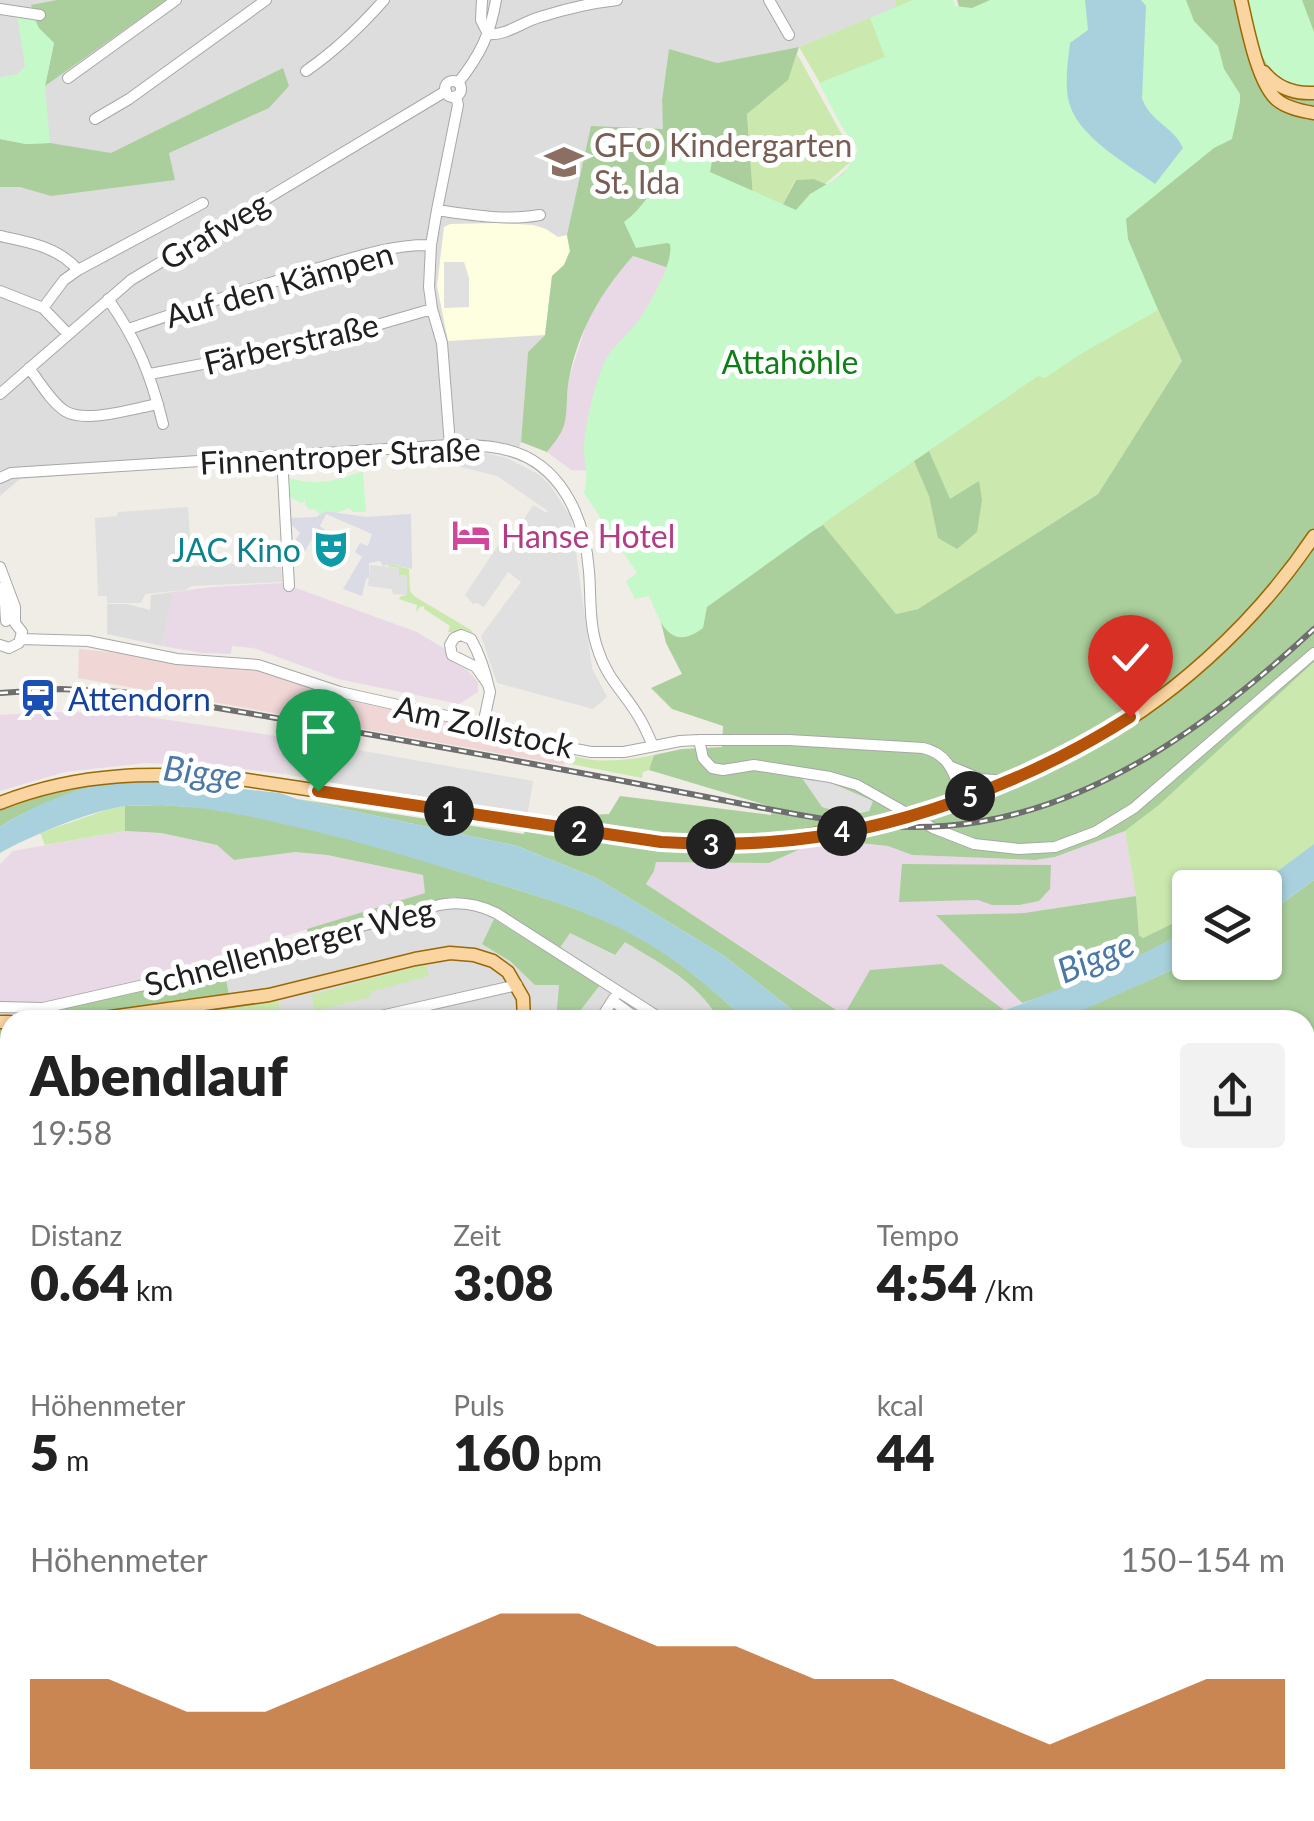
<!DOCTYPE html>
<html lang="de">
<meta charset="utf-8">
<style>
body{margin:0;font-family:Lato,sans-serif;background:#f2f2f2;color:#222;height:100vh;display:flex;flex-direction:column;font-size:38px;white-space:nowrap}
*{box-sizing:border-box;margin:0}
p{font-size:32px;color:#767676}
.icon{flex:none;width:55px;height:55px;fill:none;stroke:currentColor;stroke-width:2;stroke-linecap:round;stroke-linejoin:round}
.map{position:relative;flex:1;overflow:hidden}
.side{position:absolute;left:0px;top:1010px;width:1315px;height:812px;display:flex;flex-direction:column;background:#fff;border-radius:30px 30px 0 0;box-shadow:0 2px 8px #0004}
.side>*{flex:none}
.tools{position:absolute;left:1172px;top:870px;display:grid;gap:20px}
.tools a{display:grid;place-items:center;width:110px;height:110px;border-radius:10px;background:#fff;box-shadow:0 2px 8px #0004;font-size:50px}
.pin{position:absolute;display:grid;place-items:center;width:85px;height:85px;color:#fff;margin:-102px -42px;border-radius:50% 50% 50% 0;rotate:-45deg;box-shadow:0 0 10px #0007}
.pin .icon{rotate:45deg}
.km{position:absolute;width:50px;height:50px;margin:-25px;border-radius:50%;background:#222;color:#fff;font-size:28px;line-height:50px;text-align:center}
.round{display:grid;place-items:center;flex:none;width:105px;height:105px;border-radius:10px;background:#f2f2f2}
.headline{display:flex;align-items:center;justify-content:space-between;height:170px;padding:0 30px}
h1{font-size:55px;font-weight:800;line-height:75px}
.figures{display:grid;grid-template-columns:repeat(3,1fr);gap:15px;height:170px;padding:10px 30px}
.figures div{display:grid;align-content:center}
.figures b{font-size:50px;font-weight:800}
.figures small{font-size:28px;font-weight:400}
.figures p{font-size:28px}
.chart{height:280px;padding:20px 30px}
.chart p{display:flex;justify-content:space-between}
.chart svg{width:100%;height:180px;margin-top:10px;fill:#b45309;opacity:.7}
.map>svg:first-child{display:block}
.residential{fill:#dedddd}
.commercial{fill:#f0d7d6}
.industrial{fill:#e9d9e6}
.education{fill:#fefee1}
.grass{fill:#cbe9ae}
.forest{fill:#abcf9c}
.park{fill:#c5f9c9}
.parking{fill:#e0e0e0}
.plaza{fill:#dbdbe6}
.water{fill:#a8d1dd}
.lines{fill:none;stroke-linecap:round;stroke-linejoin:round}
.stream{stroke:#a8d1dd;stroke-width:2.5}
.minor-casing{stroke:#a7a7a7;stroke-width:12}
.major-casing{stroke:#996803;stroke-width:15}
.minor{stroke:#fff;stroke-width:10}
.major{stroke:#fad4a1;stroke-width:12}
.rail-casing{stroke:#6e6e6e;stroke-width:6}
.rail{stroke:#fff;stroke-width:2.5;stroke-dasharray:8;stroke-linecap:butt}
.major-bridge-casing{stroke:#996803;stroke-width:15;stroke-linecap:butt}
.major-bridge{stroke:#fad4a1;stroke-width:12}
.route-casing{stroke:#fff;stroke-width:20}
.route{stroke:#b45309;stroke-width:12}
.labels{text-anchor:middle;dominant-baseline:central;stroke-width:10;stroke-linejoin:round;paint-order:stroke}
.education-label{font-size:32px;fill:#785e54;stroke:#fff;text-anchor:start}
.street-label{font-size:32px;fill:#202020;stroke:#fff}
.park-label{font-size:32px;fill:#0e7e17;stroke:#fff}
.hotel-label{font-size:32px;fill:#b23c85;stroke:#fff;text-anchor:start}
.culture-label{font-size:32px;fill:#0d838f;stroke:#fff;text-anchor:end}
.transit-label{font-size:32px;fill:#164399;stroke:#fff;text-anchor:start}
.water-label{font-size:35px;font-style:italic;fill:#4a78a7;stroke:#fff}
</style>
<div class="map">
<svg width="1314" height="1821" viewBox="0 0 1314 1821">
<rect width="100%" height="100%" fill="#f0ede6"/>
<path class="residential" d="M0,0h895l2,7 -98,40 -82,16 -48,-13 -7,50 2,29 -94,122 -25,84 -17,17 -7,90 -5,14 -24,-6h-105l-367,29 -20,17z
M173,592l-11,54 -55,-12v-30h20l23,6 1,-15z
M446,903l124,30 44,22 11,-14 47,29 24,18 13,15 10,17h-709v611l-10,-1v-623l26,2z"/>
<path class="commercial" d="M79,649l49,5 55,11 80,6 78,28 103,22 28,7 44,15 50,10 -2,12 -486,-87z"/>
<path class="industrial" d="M633,256l36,12 -77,203 -21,-1 -24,-18 17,-24 5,-50 19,-59 23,-38z
M282,583l135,49 28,17 4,10 18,11 11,12v10l-19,12 -121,-25 -85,-31 -21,-2 -1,8 -29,-1 -40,-7 11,-54 40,-5z
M49,712l73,1 168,25 -6,36 -62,-8 -76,-3 -81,9 -65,19v-76z
M125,831l36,2 56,12 18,15 59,-8 33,3 96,20 3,18 -200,61 -4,10 -179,44 -43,-1v-143l13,-13z
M1125,831l11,65 -112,17 -87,2 85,88 -18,7 -62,-46 -97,51 -199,-131 8,-13 2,-9 113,1 38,-17 33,-5 48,5 24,9 123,5 20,-3z"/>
<path class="education" d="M498,223l35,2 13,4 12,8 9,-2 3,16 -6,14 -12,11 -7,59 -97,6 -11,-55 7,-59 6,-3z"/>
<path class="grass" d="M895,0h58l-92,153 -62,-106 97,-40z
M797,54l58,104 -30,26 -11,-5 -19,1 -14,28 -22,71 -12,-165 40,-34z
M860,159l265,80 57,122 -84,133 -180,115 -22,5 -74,-89 -108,63 114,-403z
M390,564l19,5 1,22 4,5 57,34 6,11 -10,-9h-19l2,-6 -26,-17v-3l-4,1 -4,5 1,-7 -18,-6 2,-3 6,-1v-19l-8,-1v-7l-12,-2z
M1314,662v182l-58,43 -66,1v27l-47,23 -4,-3 -3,-39 -11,-65 34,-26z
M567,754c29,10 57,7 87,1l-5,15 -6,2 -1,6 -77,-15z
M125,806v25l-80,14 -5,-12 69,-24z
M426,964l3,12 -59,16 1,5 -56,14 -4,-16z
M278,1000l2,10 -51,10h-95z
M0,1630l10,1v163l-10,-6z
M33,1813h81l-1,8h-70z"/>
<path class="forest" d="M57,0h109l-121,86 9,-43 -16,-15 -7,-23z
M957,0h357v662l-155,143 -34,26 -70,26 -20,3 -123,-5 -24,-9 -48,-5 -33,5 -38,17 -113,-1 -2,9 -8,13 198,131 26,-45 72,-6 62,46 -24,10h-175l-82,-65 -127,-77 -79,-32 -220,-47 227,35 3,-16 82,-4 11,-18 151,19 1,-8 -123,-37 5,-15 28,-6 40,-2 1,-21 -51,-17 -21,-21 31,-14 -16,-31 -15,-62 18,-313 -36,-12c-32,36 -55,75 -64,123 -3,15 -1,32 -5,47 -3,9 -11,18 -17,26l-26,-10 7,-90 17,-17 7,-59 12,-11 6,-14 -3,-16 24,-109 72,3 -1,-29 7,-51 48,14 82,-16 -11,33 -41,34 12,165 22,-71 15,-28 18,-1 14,6 -113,402 108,-62 73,89 22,-5 180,-115 84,-133 -57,-122 -163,-221z
M283,68l6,18 -20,22 -100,45 6,27 -124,16 -31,-9h-20v-48l26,5 24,-1 61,10z
M929,451l21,48 29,-18 3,19 -5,32 -20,17 -19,-11 -9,-42 -15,-35z
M115,781c-39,11 -81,23 -115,46v-16c37,-15 76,-24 115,-30z
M162,805c23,2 46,2 69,7 82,15 163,39 242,64 53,17 108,31 158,57 43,23 79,54 115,87h-27c-21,-38 -58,-56 -94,-78l-10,13 -45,-22 -11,16c-34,-22 -65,-47 -107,-52l-102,29 -42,9 -1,-6 118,-36 -2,-18 -96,-20 -32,-3 -61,8 -17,-15 -56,-12 -36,-2v-25z
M902,864l149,1 -1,24 -11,12 -20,4h-27l-14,-5 -79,2z
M1314,880v941h-315l5,-9h301v-792h-246l131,-58h75v-46z
M1136,896l3,39 4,3 47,-23v14c-48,28 -115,58 -168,74l-86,-88 88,-2z
M494,919l106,66 -27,35h-17l3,-35h-24l-25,-24 -28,-17z
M224,970l5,25 -157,22h-29v-4z
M0,1028l10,6v69l-10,1z
M114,1813l874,-1v1l-6,8h-869z"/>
<path class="park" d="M913,0h40l2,6 17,2 18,-8h196l8,21 24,25 6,23 16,25v8l-8,37 -18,9 -88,71 2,20 30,71 -79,45 -34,23 -7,-2 -197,135 -134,96 -4,21c-33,25 -43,-6 -54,-32l-14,3 -9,-18 11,-8 -53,-80c5,-20 0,-27 0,-46 1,-22 12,-71 23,-90 8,-13 22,-23 31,-36 11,-16 36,-58 32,-77l-3,-1 -31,5 -12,-26c21,-15 37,-43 44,-68 2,-9 1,-14 6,-23l8,8 32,12 -4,21 86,38 14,-16 34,-20 14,-24 -16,-23 -23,-44 66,-26 -15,-39z
M1249,0h53l12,32v67c-41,-3 -66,-62 -65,-99z
M12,10l20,4 7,14 15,15 -9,43 5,57 -24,1 -26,-5v-62l18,-3 7,-8 -7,-45z
M363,471l3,41h-13l-4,-4 -13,5 -10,-2 -6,4 -5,-6 -5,1 -5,-5v-4l-4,2 -11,-6 -1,-19c27,8 48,3 74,-7z"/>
<path class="parking" d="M444,262h20l5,16v29l-25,1z
M481,452l26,6 33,17 10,10 21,32 21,151 15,29 -14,12 -96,-26 -16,-47 40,-54 -13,-10 -24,35 -7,-4 -4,1 -8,-9 40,-60 6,4 22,-34 14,8 1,-2 -51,-35 -61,-15v-8z
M188,507l4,59 89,-5 1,21 -91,4 -5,4 -41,4 -4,9h-34v-7h-9l-3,-78 22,-2 1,-4z
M370,565l29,3v7h8v20l-14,-1 -1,-5 -24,-3z
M290,738l243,43 -6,37 -243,-44z
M802,778l12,3 2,-2 11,2 46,20 -4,10 -17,4 -20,-5 -10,-3z"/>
<path class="plaza" d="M326,511l40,6 45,-3 1,55 -22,-5 -7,2 -3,-5 -11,2v14l-3,2 -4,17 -19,-7 19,-32 -7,-5 5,-9 8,3 4,-12 -46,-20 -6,12 5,4 -1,4 -7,-4 -16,28 -3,-2 -2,-17 4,-6 -15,-15 31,-1z"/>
<path class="water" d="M1085,0h56l5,6 -4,92c7,23 32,29 41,50l-28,36c-30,-22 -80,-48 -87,-86 -3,-19 0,-37 2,-55l18,-13z
M158,780l122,13 17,6 220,47 79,32 127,77 82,65h-59c-36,-33 -72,-63 -115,-86 -49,-26 -104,-41 -156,-57 -61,-19 -121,-37 -183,-51 -54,-13 -108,-24 -165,-20 -33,3 -97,30 -127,47v-26c27,-19 85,-43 118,-47 13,-1 27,0 40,0z
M1314,844v36l-49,36v-28l-9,-1z
M1190,929v33l-116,52 -15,6h-79c70,-28 144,-53 210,-91z"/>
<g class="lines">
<path class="stream" d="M1305,1615l9,-3
M1112,1821l2,-9"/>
<g class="minor-casing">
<path id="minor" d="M482,0l-1,20 7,14c18,2 34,-12 52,-17 25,-8 51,-14 77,-17
M769,0l20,35
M0,9l40,6
M306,71c29,-20 55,-45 78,-71
M68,78l108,-78
M445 89a8 8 0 1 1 16 0a8 8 0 1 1-16 0Z
M458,83c22,-28 32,-48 38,-83
M95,119l34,-20 137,-99
M437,210c34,5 69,11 103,5
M0,236c29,6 58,11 78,34l-14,10 -21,28
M78,270l125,-67
M0,291l43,17 24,25
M108,299c29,41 43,76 55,125
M129,329c60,-21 121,-40 183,-59 38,-11 78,-26 119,-25
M29,368c10,13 22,34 36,43 21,13 70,-3 93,-7
M150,374l168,-32 114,-33
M0,394l131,-114 315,-189
M450,445l-8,-102 -10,-34 -3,-22 2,-42 6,-35 21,-105 -2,-9
M282,456l7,130
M0,478l11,-5 439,-28c18,0 36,0 53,4 58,12 82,69 86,122 2,25 0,52 8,76 10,33 27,44 43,72 5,8 9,18 13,27
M0,567l15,40v16
M0,588l5,15 1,18
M21,639l67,2 89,18 81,6 82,27 129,29 53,18 69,13h33l56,-11 19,-1h90l134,8c27,6 31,27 41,50
M0,645l9,3 10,-5 3,-11 -7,-9
M483,725l7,-33c-4,-18 -10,-37 -19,-53l-10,-4 -7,3 -4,7 2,10 24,12 12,17
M699,740l4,18 9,10 11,2 31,-5 76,12 27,8 76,43 41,16 45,5 36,-2 40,-15 39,-24 180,-155
M952,767l29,12 25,2
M613,1001l26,19
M0,1007l43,1 101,-23 295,-80c20,-4 38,-1 57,8l167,107
M372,1018l145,-33
M600,1020l14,-22
M0,1188h10
M0,1276l10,27
M0,1440l6,-3v-9
M1305,1523l9,18"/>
</g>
<g class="major-casing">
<path id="major" d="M1241,0c6,26 16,81 35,99 10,9 25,12 38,14
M1264,72c13,16 30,22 50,21
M0,803c81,-32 155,-31 240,-24l421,63 42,2 67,-2
M938,807c46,-17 92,-34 136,-56 94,-47 181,-127 240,-215
M89,1020l180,-25 146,-36 35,-6 24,2 19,6 15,11 15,26 1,22
M0,1022h10
M10,1232l-3,21 3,20
M991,1821l5,-9"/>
</g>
<use href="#minor" class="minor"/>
<use href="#major" class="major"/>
<g class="rail-casing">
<path id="rail" d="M0,693l61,-4 61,3c164,27 327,56 491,87 47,9 94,18 140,27 75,15 148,29 225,16 129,-21 242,-106 336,-193"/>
</g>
<use href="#rail" class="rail"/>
<g class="major-bridge-casing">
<path id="major-bridge" d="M770,842l120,-21 48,-14"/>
</g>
<use href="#major-bridge" class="major-bridge"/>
</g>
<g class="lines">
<g class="route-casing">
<path id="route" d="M318,791l343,51c36,2 72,3 108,0 122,-8 258,-59 361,-125"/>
</g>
<use href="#route" class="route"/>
</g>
<defs>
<g id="school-bare" transform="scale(3)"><path d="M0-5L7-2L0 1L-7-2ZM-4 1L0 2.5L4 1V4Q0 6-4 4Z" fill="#8d6e63" stroke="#fff" stroke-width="2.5" paint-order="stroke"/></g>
<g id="hotel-bare" transform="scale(3)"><path d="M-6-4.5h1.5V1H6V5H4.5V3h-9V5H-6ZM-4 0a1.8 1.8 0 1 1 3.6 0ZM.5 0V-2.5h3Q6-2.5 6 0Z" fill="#d1479c" stroke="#fff" stroke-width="2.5" paint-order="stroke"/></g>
<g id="theatre-bare" transform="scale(3)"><path d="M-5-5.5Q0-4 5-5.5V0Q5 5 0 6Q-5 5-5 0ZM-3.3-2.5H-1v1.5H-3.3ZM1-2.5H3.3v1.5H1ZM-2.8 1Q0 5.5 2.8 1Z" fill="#0f9aa8" stroke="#fff" stroke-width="2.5" paint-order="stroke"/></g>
<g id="station-bare" transform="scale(3)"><path d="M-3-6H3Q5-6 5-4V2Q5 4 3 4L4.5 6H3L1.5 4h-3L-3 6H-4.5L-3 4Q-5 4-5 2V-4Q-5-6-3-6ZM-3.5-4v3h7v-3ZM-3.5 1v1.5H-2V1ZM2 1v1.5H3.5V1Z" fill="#1a4fb4" stroke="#fff" stroke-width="2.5" paint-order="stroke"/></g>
</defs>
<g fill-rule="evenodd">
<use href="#school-bare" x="564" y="162"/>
<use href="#hotel-bare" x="471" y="535"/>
<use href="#theatre-bare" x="331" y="549"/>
<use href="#station-bare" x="38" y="698"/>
</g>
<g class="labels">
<g class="education-label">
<text x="594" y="144">GFO Kindergarten<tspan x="594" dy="37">St. Ida</tspan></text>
</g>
<g class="street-label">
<text transform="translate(214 230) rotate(-31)">Grafweg</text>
<text transform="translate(279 284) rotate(-16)">Auf den Kämpen</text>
<text transform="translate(291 343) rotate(-13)">Färberstraße</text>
<text transform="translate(340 455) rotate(-3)">Finnentroper Straße</text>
<text transform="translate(484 726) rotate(13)">Am Zollstock</text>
<text transform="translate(289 946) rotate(-15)">Schnellenberger Weg</text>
</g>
<g class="park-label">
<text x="790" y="361">Attahöhle</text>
</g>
<g class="hotel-label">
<text x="501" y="535">Hanse Hotel</text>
</g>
<g class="culture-label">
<text x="301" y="549">JAC Kino</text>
</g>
<g class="transit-label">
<text x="68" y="698">Attendorn</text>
</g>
<g class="water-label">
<text transform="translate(203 771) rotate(7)">Bigge</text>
<text transform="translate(1095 956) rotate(-23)">Bigge</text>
</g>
</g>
</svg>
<div class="tools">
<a><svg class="icon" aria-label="layers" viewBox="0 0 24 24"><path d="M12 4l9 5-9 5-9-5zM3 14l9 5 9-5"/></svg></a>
</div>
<div class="pin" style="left:318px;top:791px;background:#1e9e55"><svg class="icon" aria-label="arrive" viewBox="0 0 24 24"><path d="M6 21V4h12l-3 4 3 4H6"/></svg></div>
<div class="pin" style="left:1130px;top:717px;background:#d93025"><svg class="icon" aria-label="check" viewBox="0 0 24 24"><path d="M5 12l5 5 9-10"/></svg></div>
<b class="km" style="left:449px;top:811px">1</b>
<b class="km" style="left:579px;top:831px">2</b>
<b class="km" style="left:711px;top:844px">3</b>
<b class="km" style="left:842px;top:831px">4</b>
<b class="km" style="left:970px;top:796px">5</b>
<section class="side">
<div class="headline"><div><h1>Abendlauf</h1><p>19:58</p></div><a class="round"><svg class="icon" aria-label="share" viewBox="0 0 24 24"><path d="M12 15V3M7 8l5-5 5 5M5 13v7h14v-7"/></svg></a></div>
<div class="figures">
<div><p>Distanz</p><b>0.64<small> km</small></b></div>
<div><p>Zeit</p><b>3:08</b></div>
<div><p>Tempo</p><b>4:54<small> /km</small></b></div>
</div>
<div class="figures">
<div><p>Höhenmeter</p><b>5<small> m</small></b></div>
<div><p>Puls</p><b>160<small> bpm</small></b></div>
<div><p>kcal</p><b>44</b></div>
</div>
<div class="chart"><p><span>Höhenmeter</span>150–154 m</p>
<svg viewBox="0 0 160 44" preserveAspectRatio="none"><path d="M0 44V22L10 22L20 30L30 30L40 22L50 14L60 6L70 6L80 14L90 14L100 22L110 22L120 30L130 38L140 30L150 22L160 22V44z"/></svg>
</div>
</section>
</div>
